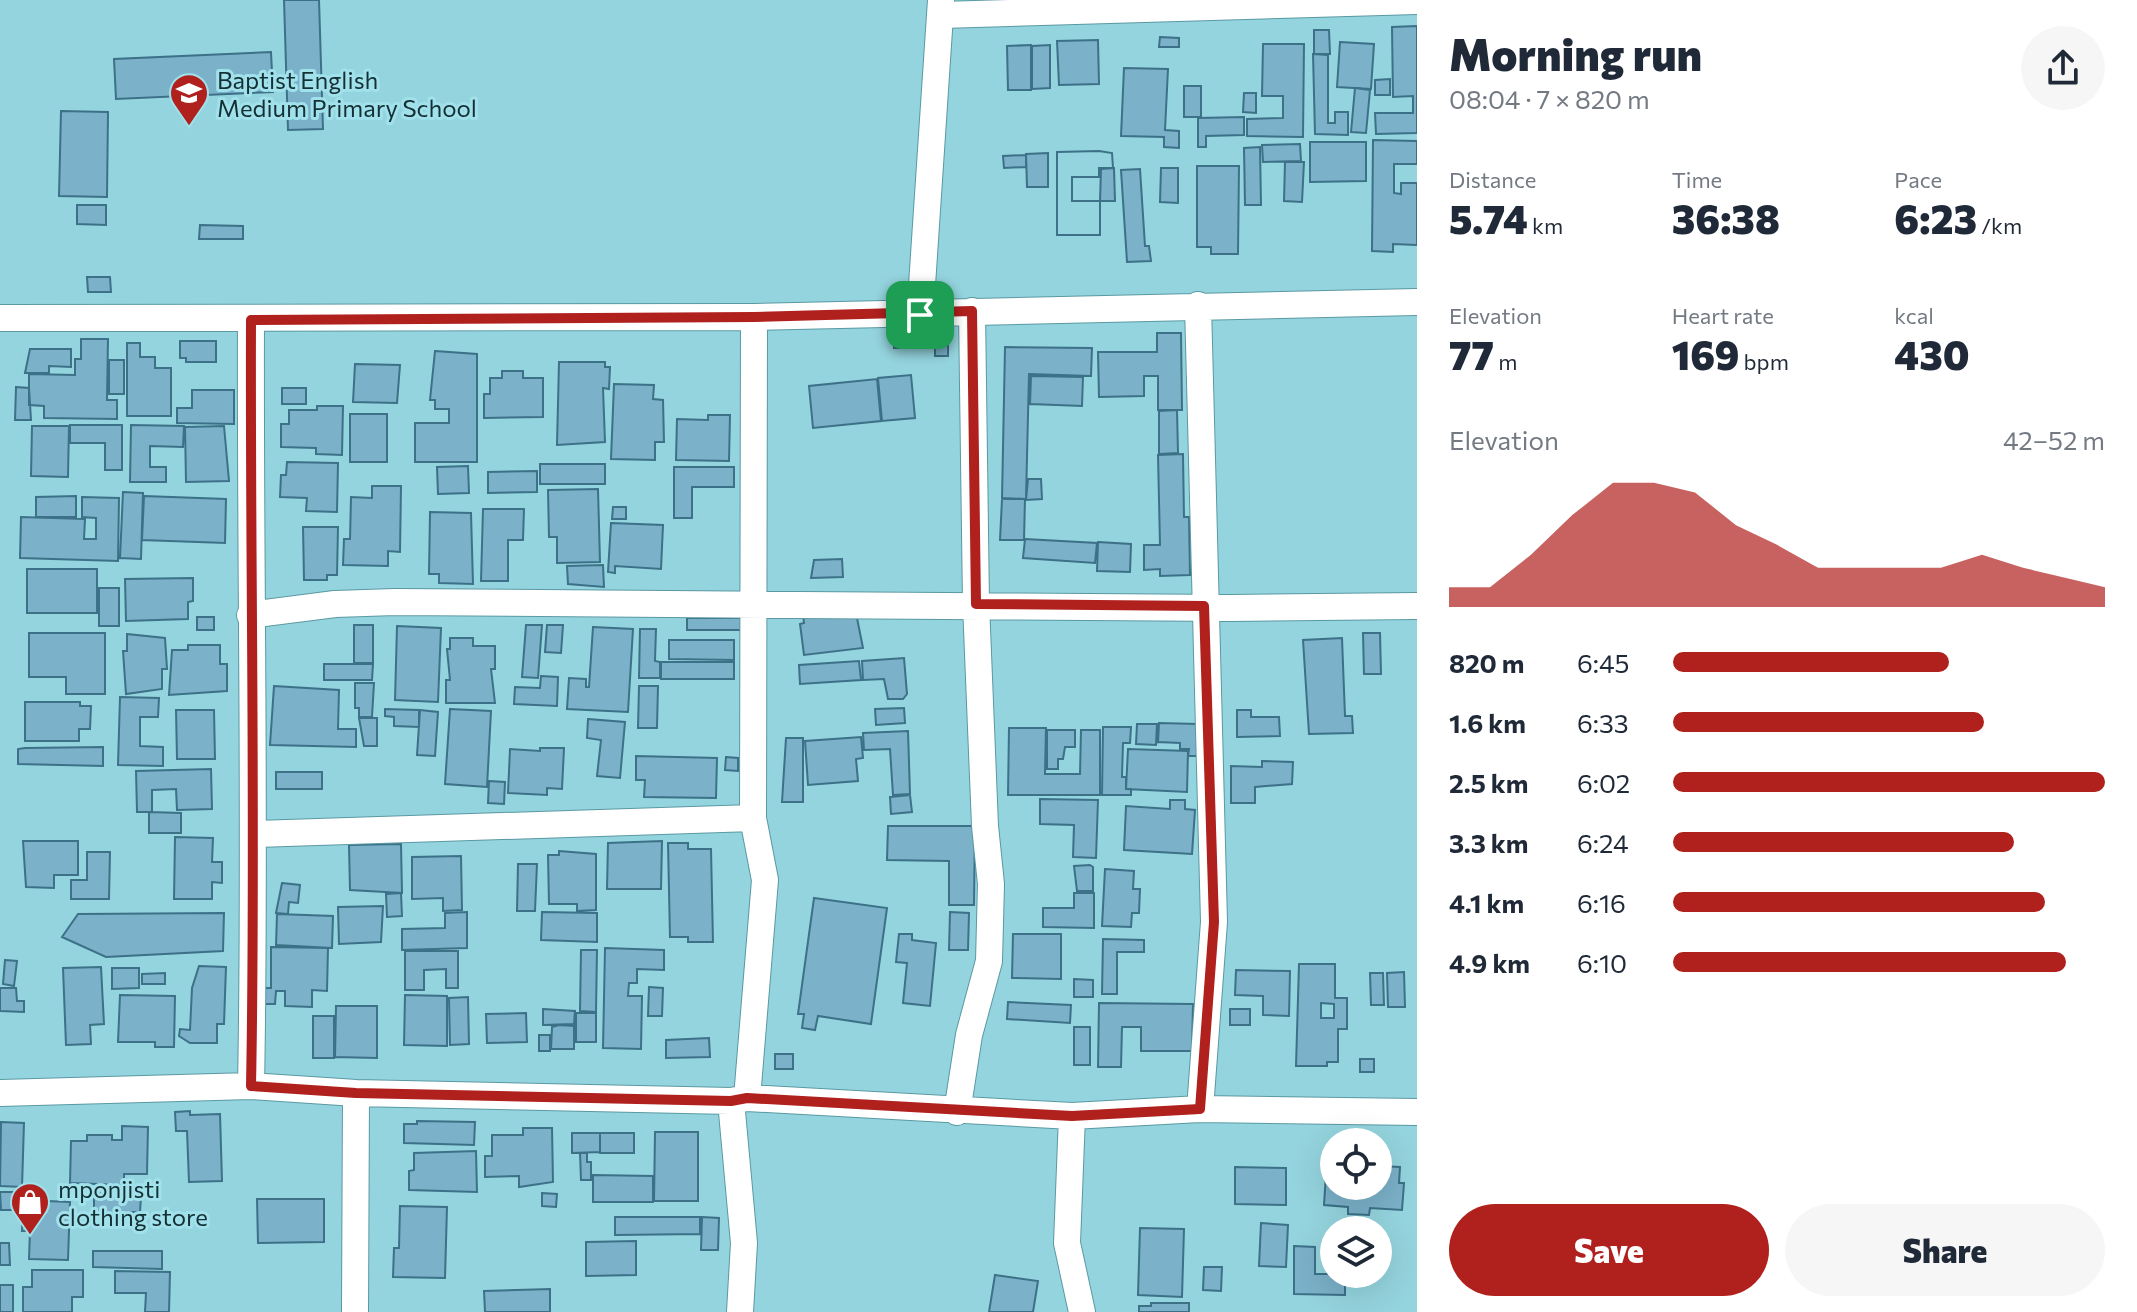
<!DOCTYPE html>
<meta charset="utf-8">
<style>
body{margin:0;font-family:Commissioner,sans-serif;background:#f6f6f7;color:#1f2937;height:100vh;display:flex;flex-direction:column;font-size:30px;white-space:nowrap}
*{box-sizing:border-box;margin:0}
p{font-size:26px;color:#747a83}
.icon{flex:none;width:44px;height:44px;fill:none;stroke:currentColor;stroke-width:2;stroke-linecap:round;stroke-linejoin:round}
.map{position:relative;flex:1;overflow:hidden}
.details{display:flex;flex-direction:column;background:#fff;width:720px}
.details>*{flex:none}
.buttons{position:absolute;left:1320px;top:1128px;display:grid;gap:16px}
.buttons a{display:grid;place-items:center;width:72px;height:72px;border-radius:50%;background:#fff;box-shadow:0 8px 32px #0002;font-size:40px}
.pin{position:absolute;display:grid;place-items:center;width:68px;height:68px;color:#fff;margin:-34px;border-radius:16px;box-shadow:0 4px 12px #0006}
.round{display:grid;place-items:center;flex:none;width:84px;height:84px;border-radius:42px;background:#f6f6f7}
.headline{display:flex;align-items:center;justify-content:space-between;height:136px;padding:0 32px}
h1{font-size:44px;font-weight:800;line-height:60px}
.metrics{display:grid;grid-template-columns:repeat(3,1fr);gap:12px;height:136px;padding:8px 32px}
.metrics div{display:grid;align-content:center}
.metrics b{font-size:40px;font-weight:800}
.metrics small{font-size:22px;font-weight:400}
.metrics p{font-size:22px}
.chart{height:224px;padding:16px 32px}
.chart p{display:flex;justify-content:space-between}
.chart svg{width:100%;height:144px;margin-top:8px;fill:#b0201d;opacity:.7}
.button{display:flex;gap:16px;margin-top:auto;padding:16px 32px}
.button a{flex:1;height:92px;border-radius:48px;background:#b0201d;color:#fff;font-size:32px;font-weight:800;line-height:92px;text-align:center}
.button a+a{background:#f6f6f7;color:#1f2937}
ul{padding:0 32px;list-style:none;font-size:26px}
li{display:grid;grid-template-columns:128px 96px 1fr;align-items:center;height:60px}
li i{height:20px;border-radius:10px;background:#b0201d}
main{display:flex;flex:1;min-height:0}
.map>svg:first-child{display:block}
.building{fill:#7bb1c9;stroke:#3c7188;stroke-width:2;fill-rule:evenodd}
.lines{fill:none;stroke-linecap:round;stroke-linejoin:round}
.minor-casing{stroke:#5a99a2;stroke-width:28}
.minor{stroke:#fff;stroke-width:26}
.route-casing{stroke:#fff;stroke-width:16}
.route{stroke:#b0201d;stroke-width:10}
.labels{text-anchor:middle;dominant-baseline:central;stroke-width:6;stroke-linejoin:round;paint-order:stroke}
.poi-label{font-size:24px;fill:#153034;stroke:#a1e1eb;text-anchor:start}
</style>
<main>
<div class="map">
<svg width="1417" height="1312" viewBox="0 0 1417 1312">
<rect width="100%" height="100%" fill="#94d4de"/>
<path class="building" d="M284,0h35l4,129 -35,1z
M1417,26v107l-41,1 -1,-21h38v-17l-20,1 -1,-70z
M1314,30h15l1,24h-16z
M1160,37l19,1v9h-20z
M1098,40l1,44 -40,1 -2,-44z
M1340,42l34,2 -3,45 -34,-2z
M1263,44h41l-1,93 -56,-1v-17l36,-1v-22h-21z
M1031,45v45h-23l-1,-44z
M1050,45v43l-18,1v-43z
M271,52l2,40 -157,7 -2,-40z
M1313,54l15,1v68h7v-11h13v23l-33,-1z
M1124,68l44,1 -3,61 14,1v17l-15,-1v-10l-43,-1z
M1390,79v16h-15v-15z
M1184,86h17v31h-17z
M1355,88l15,2 -4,43 -15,-1z
M1244,93h12v20l-13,-1z
M61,111l47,1 -1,85 -48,-1z
M1244,117v18l-38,1v11h-8v-29z
M1373,140l44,1v23h-23v29l7,1v-11h16v62l-24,-1v8l-21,-1z
M1310,142h56v39l-56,1z
M1300,144l1,17 -38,1 -1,-17z
M1260,147l1,58h-16l-1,-57z
M1099,151l13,2 1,15h-14v9h-27v24h28v34h-43v-83z
M1099,151l13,2 1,15h-14v9h-27v24h28v34h-43v-83z
M1048,153v34h-21l-1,-33z
M1026,155v12l-22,1 -1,-12z
M1285,162h19l-2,40 -18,-1z
M1197,166h42l-1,88h-27v-7h-14z
M1114,168l1,33h-15l1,-32z
M1161,168h17v35l-18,-1z
M1140,169l5,77h4l2,15 -24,1 -6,-92z
M77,205h29v20l-29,-1z
M200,225l43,1v13h-44z
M87,277h23l1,15h-23z
M894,331h21v17h-21z
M935,333h13v23h-13z
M1157,333h24l1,77h-24v-34h-14v20l-45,1 -1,-45h59z
M81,339h27l-1,61h10v19l-73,-1v-12l-15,-1v-31l46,1v-16h6z
M180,341h36v21h-30v-4h-6z
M127,343h13v14h15v11h16v48h-44z
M1005,347l87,1 -1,28 -62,-2 -3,125 -24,-1z
M30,349h41v18l-22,-1v7h-24z
M435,351l42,3v108h-62v-39h34v-14h-14v-9h-5z
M109,360h15v34h-15z
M559,362h46v5h5l-1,22 -6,-1 2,54 -48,3z
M355,364l45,1 -3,38 -44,-1z
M502,371h21v7h20v39l-59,1v-24h6v-16h12z
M911,375l4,43 -33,3 -4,-43z
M1031,376l52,1 -1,29 -52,-2z
M877,379l4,42 -68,7 -4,-42z
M614,384l40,1 -1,14 10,1 1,42h-9v18l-44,-1z
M16,387l13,1 2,32h-16z
M282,388h24v16h-24z
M192,390h42v34l-57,-1v-15h15z
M317,406h26l-1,49 -26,-1v-6l-35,-1v-23h8v-14h28z
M1177,410l1,43 -19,1v-43z
M350,414h37v48h-37z
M708,415h22l-1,46 -53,-1 1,-41 31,1z
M70,425h52v45h-17v-27h-35z
M131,425l53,1 -1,21 -33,-1v21h16v15h-36z
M32,426h37l-1,51 -37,-1z
M224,426l5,55 -43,1 -1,-55z
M1183,454l1,63h5l1,58 -30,1v-7l-16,1v-25h16l-2,-90z
M287,462l51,1 -1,49 -31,-1 1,-13 -27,-1 1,-22h5z
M540,464h65v20h-65z
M468,466l1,27 -31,1 -1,-27z
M674,467h60v20h-42v31h-18z
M537,471v21l-49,1v-21z
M1028,479h13l1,20 -16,1z
M372,486h29l-1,66 -12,-1v15l-45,-1 1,-26h6l1,-42 21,1z
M598,489l2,73 -43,1v-26h-8l-1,-47z
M123,492l20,1 -2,66 -21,-1z
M76,496v21h-40v-20z
M144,496l82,3 -1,44 -83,-3z
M82,497l37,1 -1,63 -98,-3 1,-41 64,2 -1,20h12v-21l-14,-1z
M1002,499h23l-1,41h-24z
M613,507h13v12h-14z
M483,509h41l-1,31h-15v41h-27z
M430,512l41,1 2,71 -34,-1v-9h-10z
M611,523l52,2 -2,44 -46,-3v7l-7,-1z
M303,527h35l-1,48h-10v5h-23z
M1025,539l72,4 -2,20 -72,-5z
M1098,542l33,2 -1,28 -33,-1z
M842,559l1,18 -32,1 3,-18z
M603,565l1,22 -36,-3 -1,-18z
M27,569h70v44h-70z
M193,578v23l-5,1v17l-62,2 -1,-42z
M99,588h20v38h-20z
M855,608l8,40 -59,7 -4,-31 4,-1 -1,-9z
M197,617h17v13h-17z
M687,618h64v12h-64z
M354,625h19v38h-19z
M526,625h16l-4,53 -16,-1z
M547,625h16l-2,28 -16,-1z
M397,626l44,2 -3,74 -43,-2z
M593,627l40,2 -5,83 -61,-3 2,-31 17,1v8h3z
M640,629h16l-1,32 5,1v16h-21z
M29,633h76v61h-39v-17h-37z
M1363,633h17l1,41h-17z
M127,634l38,4 2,31h-5v20l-36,5 -3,-43h4z
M450,638h23v8h22v23h-4l4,34h-49v-23h4l-3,-31h3z
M1342,638l3,78h7l1,17 -44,1 -6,-94z
M669,640h65v20l-65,-1z
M188,645h32v19h7v27l-58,4 3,-45h16z
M904,658l3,36 -4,5h-15l-4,-20 -21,1 -1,-19z
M859,661l2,19 -61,4 -1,-19z
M661,662h73v17h-73z
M324,664h49l-1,16h-48z
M541,676l17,1 -1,29 -43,-2 1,-17 25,1z
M355,683h19l-2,34h-13v-9h-4z
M274,686l65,4 -1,39h18v18l-86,-2z
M639,686h19l-1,42h-19z
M120,697l39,1 -1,19h-18v29l23,1v19l-45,-1z
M25,702h55v4h11l-1,23h-11v12h-54z
M904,708l1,15 -29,2 -1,-16z
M385,709l34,1v17l-25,-1v-9l-9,-1z
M450,709l41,2 -4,76 -42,-3z
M176,710h38l1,49h-38z
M420,710l18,2 -3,44 -18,-1z
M1237,710h14v7h28l1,19 -43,1z
M359,718h18v28h-13z
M588,719l37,3 -5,56 -23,-2 4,-36 -14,-2z
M1159,723l39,1 -1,32h-9l1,-7h-9v-6l-22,-1z
M1137,724h20l-1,21 -20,-1z
M1103,727h28l-1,16h-7l-1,34h4v12h5v6h-29z
M1009,728h37l-1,46h35l1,-44h19v65h-92z
M1047,730h28v17h-10l-2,12h-5v10h-11z
M908,731l2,63 -17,1 -3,-46 -26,1 -1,-17z
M861,737l2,21 -7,1 2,22 -50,4 -3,-44z
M786,738h17v64h-21z
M103,747v19l-85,-2v-15l7,-1z
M540,748h24l-2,41 -15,-1v7l-39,-2 2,-44 30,2z
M1128,749l60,2 -1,41 -61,-3z
M636,756l81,2 -1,40 -72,-1 1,-17h-9z
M726,757l12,1v13l-13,-1z
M1262,761l31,1 -1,22 -37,3v16h-24v-37l31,1z
M211,769l1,40 -35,1 -1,-21 -24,1v22h-15l-1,-41z
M276,772h46v17h-46z
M489,781l16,1 -1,22 -16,-1z
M910,795l2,17 -21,2 -1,-17z
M1040,799l58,1 -2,58 -23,-1 1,-32 -34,-1z
M1170,800h15v9l10,1 -3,44 -68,-4 2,-44 44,3z
M149,812l32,1v20h-32z
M888,826h87l-1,79h-25v-44l-62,-1z
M175,837l38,1 -1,24h10v21l-10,-1v17h-38z
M23,841h55v34h-24v13l-28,-1z
M662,841l-1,48h-54l1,-46z
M668,843h20v6h23l2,93h-25v-5h-18z
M401,844l1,49 -52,-3 -1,-45z
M559,851l37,3v56l-19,1v-7h-28l-1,-49h11z
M87,852h23l-1,47h-38v-19h16z
M461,856l1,54 -19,1v-13l-31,1v-42z
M518,864h19l-2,47h-18z
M1090,865l3,2v24h-16l-3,-25z
M1105,869l29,2 -1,18h7l-1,24h-7l-1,14 -29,-1z
M282,883l18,2 -2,18 -9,-1 -1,12 -12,-1z
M401,893l1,23 -15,1 -1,-23z
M1074,893h20v35l-51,-1v-19h31z
M814,898l73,10 -16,116 -53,-8 -3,14 -13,-2 2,-14h-6z
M383,906l-2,36 -42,2 -1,-37z
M467,912v36l-65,2v-21l43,-1v-15z
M542,912l55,1v29l-56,-2z
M950,912l19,1 -1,37h-19z
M224,913l-1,38 -117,6 -44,-20 16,-23z
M277,914l56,2 -1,32 -56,-3z
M899,934h13v6l24,3 -6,63 -27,-3 4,-40 -11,-1z
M1013,934h48v45l-49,-1z
M1103,939l41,1v12h-27v42h-15z
M271,947l57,1 -1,43 -15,-1v17l-27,-1v-15h-9l-1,13h-11l1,-16h6z
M605,948l59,2v20l-27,-1v14h-8l-1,13h14l-1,53 -38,-1z
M581,950h16l-1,62 -16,-1z
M405,951h53v37h-12v-19l-22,1v20h-19z
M5,960l12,1 -3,25 -11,-2z
M1299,964h36v34h12v31h-9v33h-11v4h-31zM1321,1003l13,1v14h-13z
M199,966l27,1 -2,57h-7v19h-27l-11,-7 1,-7 10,1 2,-42z
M101,967l3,57 -14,1 1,19 -25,1 -3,-77z
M112,968h27v20l-27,1z
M1236,970l54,1 -1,45 -26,-1v-19l-28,-1z
M1404,972l1,35h-17l-1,-34z
M165,973v11h-23v-10z
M1370,973h13l1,32h-13z
M1074,979l19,1v17h-19z
M649,987l14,1 -1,28h-14z
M0,988h16l1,13h7v11l-24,-1z
M120,995l55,1 -1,51h-19v-5h-37z
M405,995l42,1v50l-43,-1z
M468,997l1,47 -19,1 -1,-47z
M1008,1002l63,3 -1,18 -63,-4z
M1099,1003l94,1 -1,47h-51v-24h-19l-1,40h-23z
M336,1006h41v52l-42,-1z
M543,1009l32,2 -1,13 -31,1z
M1230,1009h20v16h-20z
M526,1013l1,29 -40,1 -1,-29z
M576,1013h20v29h-20z
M313,1016h21v42h-21z
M559,1025l15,1v23h-23l1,-22z
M1074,1027h16v38h-16z
M539,1035h11v16h-11z
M709,1038l1,19 -44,1v-18z
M775,1054h18v15h-18z
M1360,1059h14v13h-14z
M190,1111v4l30,-1 2,67 -33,1 -2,-51h-11l-1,-19z
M417,1121l58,1 -1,23 -70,-2v-19h13z
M1,1122l23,1 -2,64 -22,-1z
M122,1126l26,1 -1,47h-23v11l-54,-2 1,-42h16v-6h25v5h10z
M523,1128h29l1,54 -34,5v-11l-34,1v-21h7v-21h31z
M655,1132h43v69h-44z
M572,1133h28v19l-28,1z
M600,1133h34v20h-34z
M476,1151l1,41 -68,-2v-19l5,-1v-17z
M580,1153h7v9h4v18h-10z
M1327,1158h7v28h44v-20l22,1 -1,16h5l-2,27 -32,-2 -1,7 -21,-1v-7l-24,-2z
M1235,1167l51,1v37l-51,-1z
M593,1175l60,1v26h-60z
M0,1192h15v18h-14z
M94,1193l47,4 -1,15h-12v6l-34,-1z
M542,1193l15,1 -1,13 -14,-1z
M257,1199h67v43l-66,1z
M23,1200l47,2 -2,58 -39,-1 1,-28h-8z
M400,1206l47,1 -2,71 -52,-1 1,-29h5z
M615,1217h85v17l-85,1z
M702,1217l17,1 -1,32h-17z
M1261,1223l27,2 -2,42 -27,-1z
M1140,1228l44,1 -2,68 -44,-2z
M636,1241v34l-50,1v-34z
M0,1243h9l1,22h-10z
M1294,1246l21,1v27h30v21l-51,-1z
M93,1251h69v18l-69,-2z
M1204,1267h18l-1,24 -18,-1z
M32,1270h51v27h-11v15h-49v-25h9z
M115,1271l55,1 -1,40h-24l1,-19h-31z
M995,1275l43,6 -5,31h-44z
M0,1285h13v27h-13z
M550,1289v23h-65l-1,-21z
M1151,1303h38v9h-50v-6h12z"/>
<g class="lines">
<g class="minor-casing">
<path id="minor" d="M941,15l476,-14
M1198,305l16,617 -14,187
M920,315l21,-315
M0,318l754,-1 663,-15
M250,615l85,-11 60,-2 836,6 186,-2
M256,834l497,-16
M251,1086c5,-255 -1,-511 0,-766
M0,1093l251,-7 105,7 375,8 16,-3 325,18 128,-7 217,3
M747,1098l18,-218 -12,-62 1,-501
M731,1101l13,142 -4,69
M957,1112l12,-77 20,-74 2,-77 -6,-58 -9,-222 -4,-293
M1072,1116l-5,127 15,69
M355,1312l1,-219"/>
</g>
<use href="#minor" class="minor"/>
</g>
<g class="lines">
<g class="route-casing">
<path id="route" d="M972,311l4,293 228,2 10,316 -14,187 -128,7 -325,-18 -16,3 -375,-8 -105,-7c5,-255 -1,-511 0,-766l503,-3z"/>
</g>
<use href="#route" class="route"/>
</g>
<defs>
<g id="school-pin" transform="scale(2)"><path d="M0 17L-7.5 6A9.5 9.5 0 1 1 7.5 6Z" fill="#b0201d" stroke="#a1e1eb"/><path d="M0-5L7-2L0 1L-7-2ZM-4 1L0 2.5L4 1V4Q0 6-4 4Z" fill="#fff"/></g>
<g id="shop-pin" transform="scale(2)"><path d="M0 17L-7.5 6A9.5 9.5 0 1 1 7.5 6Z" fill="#b0201d" stroke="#a1e1eb"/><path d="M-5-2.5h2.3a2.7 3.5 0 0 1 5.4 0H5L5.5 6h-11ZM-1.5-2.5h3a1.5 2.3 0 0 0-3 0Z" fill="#fff"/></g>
</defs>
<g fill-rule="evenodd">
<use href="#school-pin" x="189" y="93"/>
<use href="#shop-pin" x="30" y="1202"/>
</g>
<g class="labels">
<g class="poi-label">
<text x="217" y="79">Baptist English<tspan x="217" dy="28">Medium Primary School</tspan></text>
<text x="58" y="1188">mponjisti<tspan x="58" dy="28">clothing store</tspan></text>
</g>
</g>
</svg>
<div class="buttons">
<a><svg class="icon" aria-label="locate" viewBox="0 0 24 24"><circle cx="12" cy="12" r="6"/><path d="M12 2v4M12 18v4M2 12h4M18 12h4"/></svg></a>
<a><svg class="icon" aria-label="layers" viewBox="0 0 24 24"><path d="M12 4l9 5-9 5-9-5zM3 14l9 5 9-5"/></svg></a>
</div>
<div class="pin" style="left:920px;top:315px;background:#1e9e55"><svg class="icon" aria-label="arrive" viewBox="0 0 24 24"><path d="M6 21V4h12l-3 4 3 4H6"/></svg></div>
</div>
<section class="details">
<div class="headline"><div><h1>Morning run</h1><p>08:04 · 7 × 820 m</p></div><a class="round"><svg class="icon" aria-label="share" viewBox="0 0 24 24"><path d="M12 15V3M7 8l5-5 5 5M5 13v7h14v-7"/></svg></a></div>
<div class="metrics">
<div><p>Distance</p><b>5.74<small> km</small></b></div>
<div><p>Time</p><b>36:38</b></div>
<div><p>Pace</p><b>6:23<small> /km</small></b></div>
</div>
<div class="metrics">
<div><p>Elevation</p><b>77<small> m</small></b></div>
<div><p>Heart rate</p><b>169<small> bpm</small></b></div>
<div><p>kcal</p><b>430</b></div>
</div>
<div class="chart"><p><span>Elevation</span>42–52 m</p>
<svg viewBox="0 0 160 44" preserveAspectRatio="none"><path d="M0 44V38L10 38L20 28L30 16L40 6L50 6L60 9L70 19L80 25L90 32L100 32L110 32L120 32L130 28L140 32L150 35L160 38V44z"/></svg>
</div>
<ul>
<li><b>820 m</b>6:45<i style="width:64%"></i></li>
<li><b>1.6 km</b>6:33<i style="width:72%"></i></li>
<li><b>2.5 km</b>6:02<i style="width:100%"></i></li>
<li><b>3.3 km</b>6:24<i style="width:79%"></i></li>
<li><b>4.1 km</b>6:16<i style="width:86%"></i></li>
<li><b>4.9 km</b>6:10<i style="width:91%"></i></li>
</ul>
<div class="button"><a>Save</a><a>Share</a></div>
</section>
</main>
